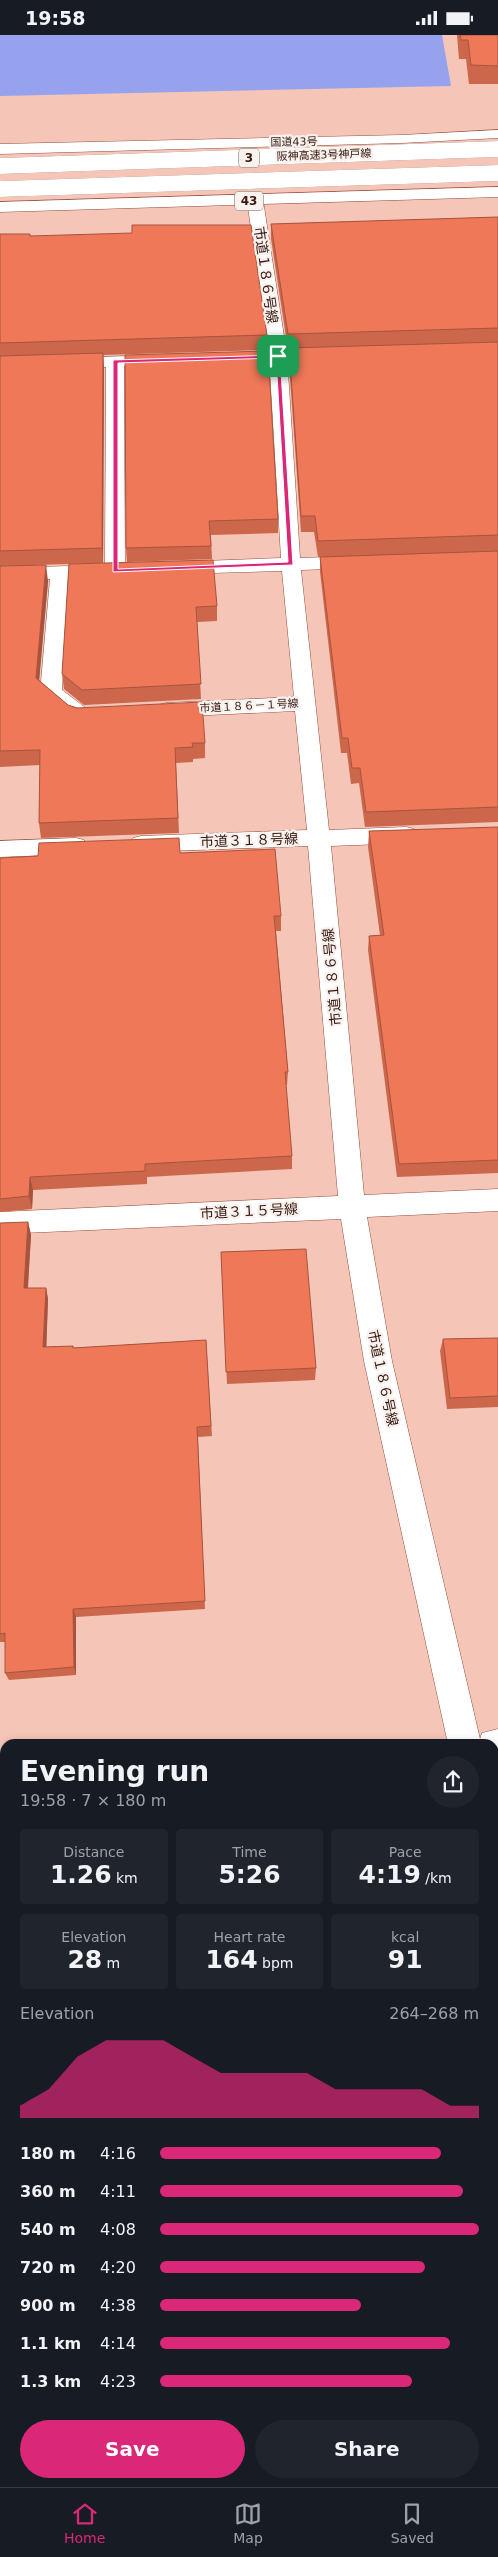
<!DOCTYPE html>
<meta charset="utf-8">
<style>
body{margin:0;font-family:"DejaVu Sans","Noto Sans JP",sans-serif;background:#20242c;color:#f1f3f6;height:100vh;display:flex;flex-direction:column;font-size:19px;white-space:nowrap}
*{box-sizing:border-box;margin:0}
p{font-size:16px;color:#9ea1a6}
.icon{flex:none;width:28px;height:28px;fill:none;stroke:currentColor;stroke-width:2;stroke-linecap:round;stroke-linejoin:round}
.map{position:relative;flex:1;overflow:hidden}
.sheet{position:absolute;left:0px;top:1704px;width:499px;height:749px;display:flex;flex-direction:column;background:#171b24;border-radius:15px 15px 0 0;box-shadow:0 2px 8px #0003}
.sheet>*{flex:none}
.pin{position:absolute;display:grid;place-items:center;width:42px;height:42px;color:#fff;margin:-21px;border-radius:10px;box-shadow:0 2px 8px #0006}
.round{display:grid;place-items:center;flex:none;width:52px;height:52px;border-radius:26px;background:#20242c}
.head{display:flex;align-items:center;justify-content:space-between;height:85px;padding:0 20px}
h1{font-size:28px;font-weight:800;line-height:38px}
.stats{display:grid;grid-template-columns:repeat(3,1fr);gap:8px;height:85px;padding:5px 20px}
.stats div{display:grid;align-content:center;border-radius:5px;background:#20242c;text-align:center}
.stats b{font-size:25px;font-weight:800}
.stats small{font-size:14px;font-weight:400}
.stats p{font-size:14px}
.chart{height:140px;padding:10px 20px}
.chart p{display:flex;justify-content:space-between}
.chart svg{width:100%;height:90px;margin-top:5px;fill:#db2777;opacity:.7}
.action{display:flex;gap:10px;margin-top:auto;padding:10px 20px}
.action a{flex:1;height:58px;border-radius:30px;background:#db2777;color:#fff;font-size:20px;font-weight:800;line-height:58px;text-align:center}
.action a+a{background:#20242c;color:#f1f3f6}
ul{padding:0 20px;list-style:none;font-size:16px}
li{display:grid;grid-template-columns:80px 60px 1fr;align-items:center;height:38px}
li i{height:12px;border-radius:6px;background:#db2777}
.status{display:flex;justify-content:space-between;align-items:center;height:35px;padding:0 25px;background:#171b24;direction:ltr}
.status svg{height:14px;fill:currentColor}
.tabs{display:flex;justify-content:space-around;align-items:center;height:70px;border-top:1px solid #363941;background:#171b24;font-size:14px;color:#9ea1a6}
.tabs a{display:grid;justify-items:center;gap:2px}
.tabs .active{color:#db2777}
.map>svg:first-child{display:block}
.green{fill:#96a2ee}
.lines{fill:none;stroke-linecap:round;stroke-linejoin:round}
.minor-casing{stroke:#94503e;stroke-width:1}
.highway-casing{stroke:#94503e;stroke-width:1}
.minor{fill:#fff;fill-rule:evenodd}
.highway{fill:#fff;fill-rule:evenodd}
.highway-bridge-casing{stroke:#94503e;stroke-width:16;stroke-linecap:butt}
.highway-bridge{stroke:#fff;stroke-width:16}
.wall{fill:#cd674c}
.shaded-wall{fill:#a7543e}
.building{fill:#ee7858;stroke:#a7543e}
.route{fill:#db2777;stroke:#fff;fill-rule:evenodd}
.labels{text-anchor:middle;dominant-baseline:central;stroke-width:4.5;stroke-linejoin:round;paint-order:stroke}
.far-street-label{font-size:11px;fill:#361911;stroke:#f9f1ee}
.shield{fill:#f9f1ee;stroke:#705a53;stroke-width:1}
.shield-label{font-size:12px;font-weight:bold;fill:#361911}
.street-label{font-size:14px;fill:#361911;stroke:#f9f1ee}
</style>
<div class="status"><b>19:58</b><svg viewBox="0 0 49 12"><path d="M0 12V9h3v3zM5 12V6h3v6zM10 12V3h3v9zM15 12V0h3v12zM26 1h20v11H26zM47 4h2v5h-2z"/></svg></div>
<div class="map">
<svg width="498" height="2452" viewBox="0 0 498 2452">
<rect width="100%" height="100%" fill="#f5c5b8"/>
<path class="green" d="M0,0h442l9,51 -451,10z"/>
<g class="lines">
<g class="minor-casing">
<path id="minor" d="M255,160l8,5 24,156 13,202 57,-2 7,2 3,4 -3,4 -7,2 -56,2 28,260 77,-3 8,2 3,6 -3,6 -8,2 -75,3 33,349 134,-6v22l-131,6 25,144 88,378 2,-6 16,-4v32h-4v-17h-46l-84,-383 -23,-142 -341,15v-22l338,-16 -30,-350 -167,6 -8,-2 -3,-6 3,-6 8,-2 166,-6 -12,-119 -129,6 -8,-2 -3,-5 3,-5 8,-2 128,-6 -12,-126 -105,3 -7,-2 -3,-4 3,-4 7,-2 104,-4 -12,-202 -22,-156z
M163,320l6,1 3,4 -3,4 -45,2 1,205 -3,4 -7,2 -46,1 -7,112 25,19 3,5 -3,5c-16,4 -38,-13 -47,-26l10,-114 -50,1v-12l105,-3 1,-198 -106,3v-10z
M76,803l8,2 3,6 -3,6 -8,2 -76,3v-16z
M0,1719h5v34h-5z
M494,1835l4,1v54l-4,-1z"/>
</g>
<g class="highway-casing">
<path id="highway" d="M498,95v8l-96,5 -402,11v-10l402,-9z
M498,152v10l-498,15v-10z"/>
</g>
<use href="#minor" class="minor"/>
<use href="#highway" class="highway"/>
<g class="highway-bridge-casing">
<path id="highway-bridge" d="M0,131l498,-17
M0,154l498,-16"/>
</g>
<use href="#highway-bridge" class="highway-bridge"/>
</g>
<path class="wall" d="M457,0h41v49h-29l-3,-25h-7z
M498,182v605l-133,5 -6,-44 -8,1 -4,-31h-6l-21,-181v-15h-2l-4,-25h-13l-12,-168v-14h-1l-17,-111v-15z
M0,199l30,2 237,99v15l-164,5 1,14 -1,194 -103,3z
M125,320l153,164v14l-67,2 1,24 -85,3 -1,-14z
M69,529l148,42v15l-20,1 4,77 -117,6 -20,-16 -2,-15z
M0,531l48,15 -9,99 29,25 137,38v15l-12,1v3l-17,1 3,70 -138,5 -2,-15 1,-58 -40,2z
M498,792v346l-101,4 -29,-227 1,-14 11,-1 -12,-88 1,-16z
M180,818l101,63v15h-5l12,141 -1,13h-1l6,71v13l-145,8v7l-114,6 -1,19 -32,3v-354z
M28,1187l3,13 -3,53h18l2,11 -2,48 27,-1 1,2 132,-8 6,96 -14,1 7,172 -129,8v58l-67,5 -4,-7v-31h-5v-419z
M221,1217l95,116 -1,12 -88,4z
M498,1303v69l-51,2 -7,-58 3,-12z"/>
<path class="shaded-wall" d="M103,318l1,16 -1,194 -1,-15z
M46,530l2,16 -10,112 -2,-15z
M30,1142l3,13 -1,19 -3,-13z
M28,1187l3,13 -4,64 -3,-11z
M46,1253l2,11 -2,59 -3,-11z
M73,1574l3,8v58l-2,-8z"/>
<path class="building" d="M460,0h38v31l-27,-1 -3,-25h-7z
M498,182v111l-210,6 -17,-110z
M132,190h119l16,110 -267,8v-109h30v2l102,-3z
M498,307v193l-180,6 -3,-25h-14l-12,-168z
M268,316l10,168 -69,2 2,25 -85,2 -1,-193z
M103,318l-1,195 -102,3v-195z
M498,516v256l-132,5 -6,-44h-8l-4,-30h-6l-22,-181z
M213,525l4,46 -21,1 5,77 -119,6 -20,-16 7,-110z
M46,530l-10,113 32,27 9,3 125,-6 3,41h-13l1,4 -18,1 3,70 -139,5 1,-73 -40,1v-185z
M498,792v333l-99,4 -30,-228 15,-1 -15,-104z
M179,803l1,15 95,-4 6,67h-7l14,156h-3l7,84 -147,8v7l-115,6 -1,19 -29,3v-341l38,-2 1,-13z
M28,1187l-4,66h22l-3,59 30,-1v2l133,-8 5,86 -14,1 8,174 -132,8 1,58 -69,6v-40l-5,1v-411z
M306,1214l10,119 -90,4 -5,-120z
M498,1303v58l-48,2 -7,-59z
M0,1840l5,1v607h183v4h-188z"/>
<path class="route" d="M280,320l13,210 -180,7v-212zM276,323l12,204 -170,7v-206z"/>
<g class="labels">
<g class="far-street-label">
<text transform="translate(294 107) rotate(-1)">国道43号</text>
<text transform="translate(324 120) rotate(-2)">阪神高速3号神戸線</text>
<text transform="translate(249 671) rotate(-3)">市道１８６－１号線</text>
</g>
<g class="shield">
<rect x="239" y="113.5" width="20" height="19" rx="4"/>
<rect x="235" y="156.5" width="28" height="19" rx="4"/>
</g>
<g class="shield-label">
<text x="249" y="123">3</text>
<text x="249" y="166">43</text>
</g>
<g class="street-label">
<text transform="translate(266 240) rotate(82)">市道１８６号線</text>
<text transform="translate(249 805) rotate(-2)">市道３１８号線</text>
<text transform="translate(332 942) rotate(-95)">市道１８６号線</text>
<text transform="translate(249 1176) rotate(-3)">市道３１５号線</text>
<text transform="translate(383 1343) rotate(78)">市道１８６号線</text>
</g>
</g>
</svg>
<div class="pin" style="left:278px;top:321px;background:#1e9e55"><svg class="icon" aria-label="arrive" viewBox="0 0 24 24"><path d="M6 21V4h12l-3 4 3 4H6"/></svg></div>
<section class="sheet">
<div class="head"><div><h1>Evening run</h1><p>19:58 · 7 × 180 m</p></div><a class="round"><svg class="icon" aria-label="share" viewBox="0 0 24 24"><path d="M12 15V3M7 8l5-5 5 5M5 13v7h14v-7"/></svg></a></div>
<div class="stats">
<div><p>Distance</p><b>1.26<small> km</small></b></div>
<div><p>Time</p><b>5:26</b></div>
<div><p>Pace</p><b>4:19<small> /km</small></b></div>
</div>
<div class="stats">
<div><p>Elevation</p><b>28<small> m</small></b></div>
<div><p>Heart rate</p><b>164<small> bpm</small></b></div>
<div><p>kcal</p><b>91</b></div>
</div>
<div class="chart"><p><span>Elevation</span>264–268 m</p>
<svg viewBox="0 0 160 44" preserveAspectRatio="none"><path d="M0 44V38L10 30L20 14L30 6L40 6L50 6L60 14L70 22L80 22L90 22L100 22L110 30L120 30L130 30L140 30L150 38L160 38V44z"/></svg>
</div>
<ul>
<li><b>180 m</b>4:16<i style="width:88%"></i></li>
<li><b>360 m</b>4:11<i style="width:95%"></i></li>
<li><b>540 m</b>4:08<i style="width:100%"></i></li>
<li><b>720 m</b>4:20<i style="width:83%"></i></li>
<li><b>900 m</b>4:38<i style="width:63%"></i></li>
<li><b>1.1 km</b>4:14<i style="width:91%"></i></li>
<li><b>1.3 km</b>4:23<i style="width:79%"></i></li>
</ul>
<div class="action"><a>Save</a><a>Share</a></div>
</section>
</div>
<nav class="tabs">
<a class="active"><svg class="icon" aria-label="home" viewBox="0 0 24 24"><path d="M3 11l9-7 9 7M6 9v11h12V9"/></svg>Home</a>
<a><svg class="icon" aria-label="map" viewBox="0 0 24 24"><path d="M3 6l6-2 6 2 6-2v14l-6 2-6-2-6 2zM9 4v14M15 6v14"/></svg>Map</a>
<a><svg class="icon" aria-label="saved" viewBox="0 0 24 24"><path d="M7 4h10v16l-5-4-5 4z"/></svg>Saved</a>
</nav>
